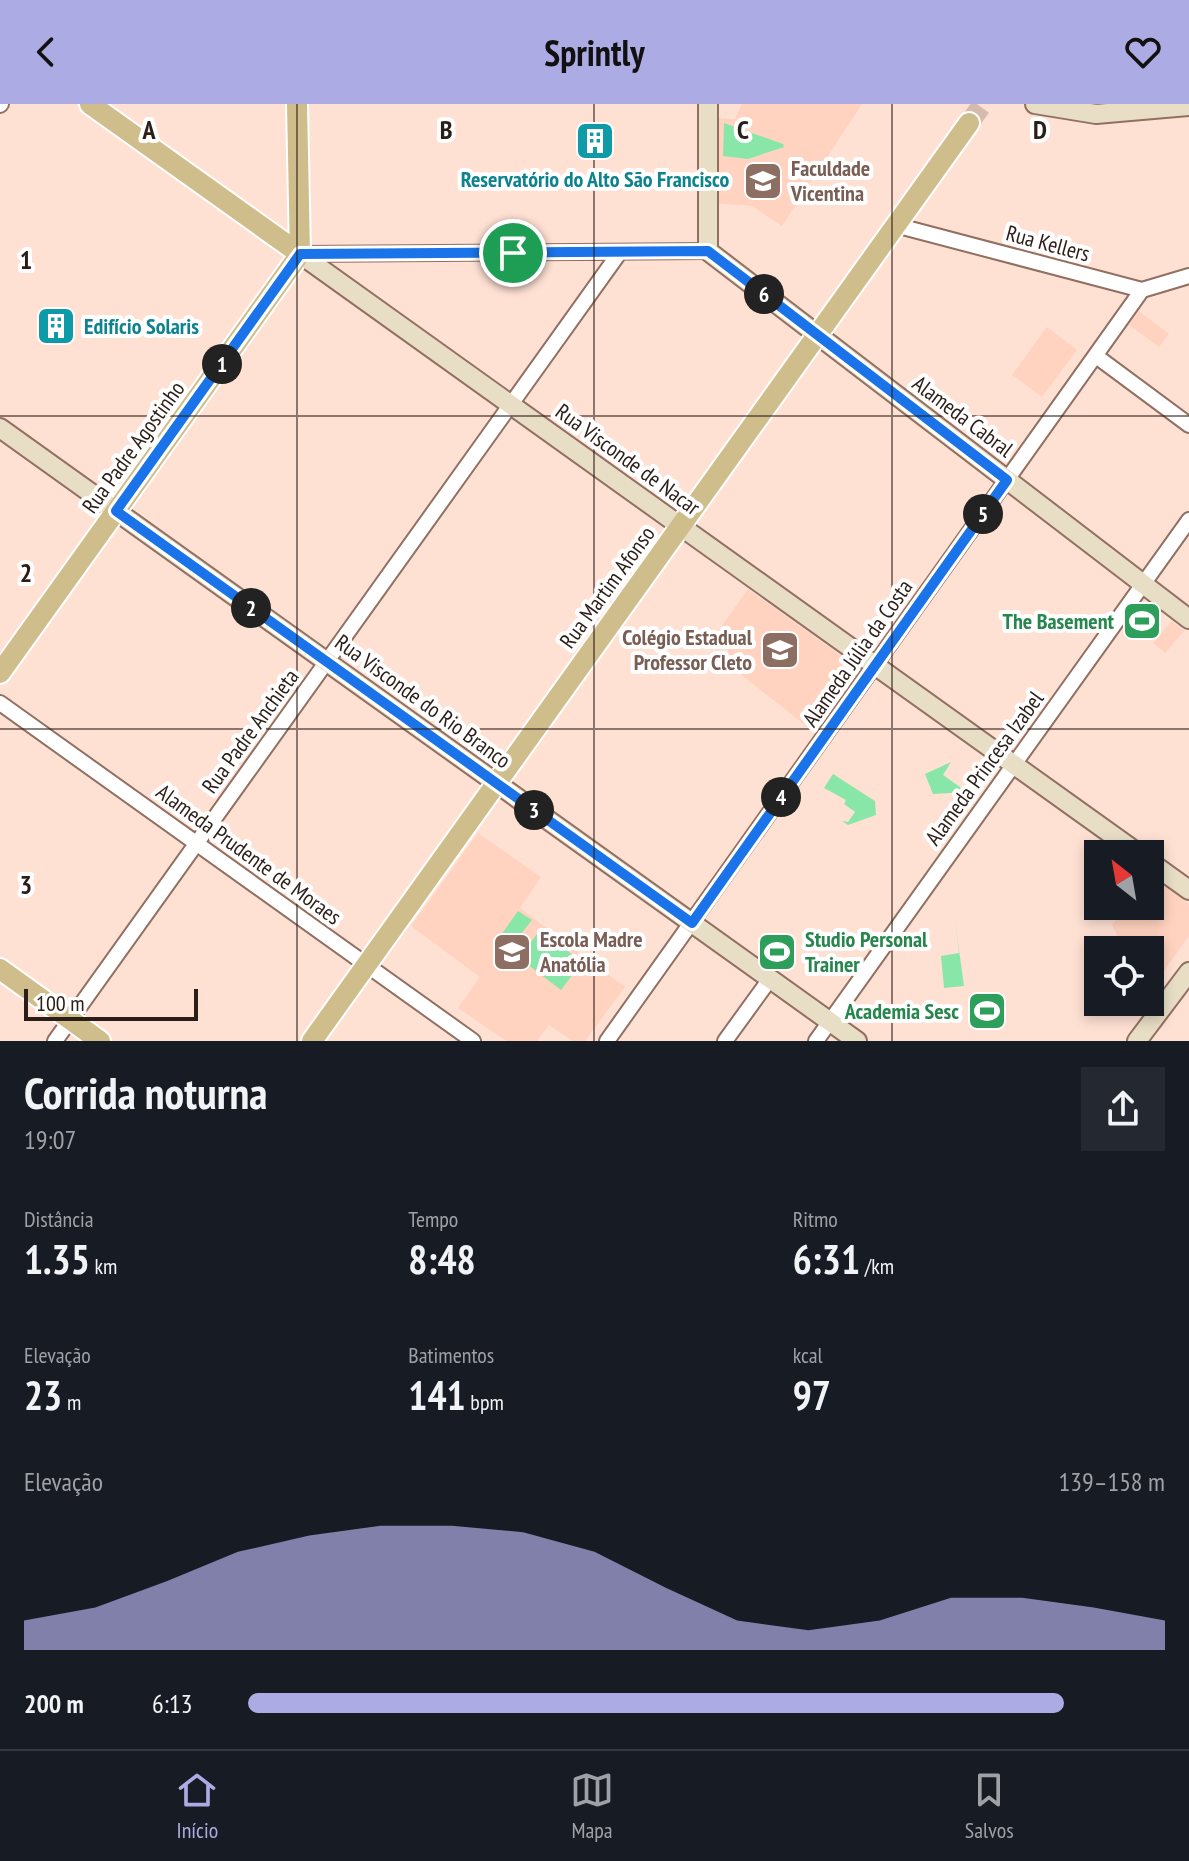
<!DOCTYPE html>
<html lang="pt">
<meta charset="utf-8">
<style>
body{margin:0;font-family:"PT Sans Narrow",sans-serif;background:#242831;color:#f1f3f6;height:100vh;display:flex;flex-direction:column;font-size:30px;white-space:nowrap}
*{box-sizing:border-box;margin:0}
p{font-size:26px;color:#9ea1a6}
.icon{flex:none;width:44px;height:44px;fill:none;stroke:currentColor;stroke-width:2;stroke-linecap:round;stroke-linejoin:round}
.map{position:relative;height:937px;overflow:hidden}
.drawer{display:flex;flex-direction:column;background:#171b24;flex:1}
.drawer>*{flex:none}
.needle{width:52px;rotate:329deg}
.tools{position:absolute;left:1084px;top:736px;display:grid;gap:16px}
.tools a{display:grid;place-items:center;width:80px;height:80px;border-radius:0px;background:#171b24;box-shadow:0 4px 12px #0003;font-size:40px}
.scale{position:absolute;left:24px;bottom:20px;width:174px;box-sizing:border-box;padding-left:8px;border:4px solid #2b1e18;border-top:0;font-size:22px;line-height:28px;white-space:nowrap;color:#2b1e18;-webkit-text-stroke:6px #fff;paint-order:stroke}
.pin{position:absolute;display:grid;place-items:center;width:68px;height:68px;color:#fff;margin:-34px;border:4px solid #fff;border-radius:50%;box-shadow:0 2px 8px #0007}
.km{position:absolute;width:40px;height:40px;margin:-20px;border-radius:50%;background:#222;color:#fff;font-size:22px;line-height:40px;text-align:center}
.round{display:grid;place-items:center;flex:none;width:84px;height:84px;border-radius:0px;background:#242831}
.headline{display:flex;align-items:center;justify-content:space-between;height:136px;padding:0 24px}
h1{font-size:44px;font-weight:600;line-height:60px}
.figures{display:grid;grid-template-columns:repeat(3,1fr);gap:12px;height:136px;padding:8px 24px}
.figures div{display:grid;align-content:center}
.figures b{font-size:40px;font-weight:600}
.figures small{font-size:22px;font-weight:400}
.figures p{font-size:22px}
.chart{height:224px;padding:16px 24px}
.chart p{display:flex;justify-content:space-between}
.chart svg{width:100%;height:144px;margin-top:8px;fill:#adabe3;opacity:.7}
ul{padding:0 24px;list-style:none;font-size:26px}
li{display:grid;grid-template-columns:128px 96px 1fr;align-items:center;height:60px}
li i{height:20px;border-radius:10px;background:#adabe3}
header{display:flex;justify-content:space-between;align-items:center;height:104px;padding:0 24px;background:#adabe3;color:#111;font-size:36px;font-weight:600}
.menu{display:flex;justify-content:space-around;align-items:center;height:112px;border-top:2px solid #363941;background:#171b24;font-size:22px;color:#9ea1a6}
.menu a{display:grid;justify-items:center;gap:4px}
.menu .active{color:#adabe3}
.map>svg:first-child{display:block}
.built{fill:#ffd3bf}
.green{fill:#88e7a8}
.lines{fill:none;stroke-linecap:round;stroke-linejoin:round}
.primary-tunnel{stroke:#d5baae;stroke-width:20;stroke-dasharray:20 10;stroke-linecap:butt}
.street-casing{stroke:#917062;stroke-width:18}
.secondary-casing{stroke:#917062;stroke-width:22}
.primary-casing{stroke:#fff;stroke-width:24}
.street{stroke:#fff;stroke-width:14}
.secondary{stroke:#e8dec6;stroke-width:18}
.primary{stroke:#d0bd8c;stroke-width:20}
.route-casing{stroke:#fff;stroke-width:16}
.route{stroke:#1a73e8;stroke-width:10}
.grid{fill:none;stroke:#2b1e18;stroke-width:2;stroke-opacity:0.55}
.labels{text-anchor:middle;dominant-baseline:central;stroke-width:8;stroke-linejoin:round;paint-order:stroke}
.education-label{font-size:22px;font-weight:bold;fill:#785e54;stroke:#fff;text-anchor:start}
.culture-label{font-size:22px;font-weight:bold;fill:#0d838f;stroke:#fff}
.street-label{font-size:22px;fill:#2b1e18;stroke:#fff}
.leisure-label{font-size:22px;font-weight:bold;fill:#27864d;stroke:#fff;text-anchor:end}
.grid-label{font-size:26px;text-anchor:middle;font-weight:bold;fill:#2b1e18;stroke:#fff;stroke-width:8;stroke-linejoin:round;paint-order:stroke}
</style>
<header><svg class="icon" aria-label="back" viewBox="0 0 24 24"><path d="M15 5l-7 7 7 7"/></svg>Sprintly<svg class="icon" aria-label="heart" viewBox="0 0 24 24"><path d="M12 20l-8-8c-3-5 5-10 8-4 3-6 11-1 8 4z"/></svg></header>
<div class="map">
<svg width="1189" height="937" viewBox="0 0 1189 937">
<rect width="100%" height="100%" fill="#ffe1d4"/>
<path class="built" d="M742,0h120l-80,122 -30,-20 -40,-3 2,-85 21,1z
M1139,207l30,23 -10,13 -30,-22z
M1047,223l30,23 -35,47 -30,-22z
M748,485l102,73 1,5 -42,61 -88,-69 13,-18 -15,-11z
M1172,517l12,10 -19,22 -12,-10z
M478,729l63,44 -21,31 105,79 -40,54h-13l-23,-16 -12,16h-31l-48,-33 22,-31 -69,-51z
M1150,772l39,28v32l-39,54v-40h-25l-13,-25 15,-19h23z"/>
<path class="green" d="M724,19l59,21 1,3 -36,12 -25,-3z
M951,658l-8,13 24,17 -34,2 -8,-20z
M833,670l42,27 1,14 -28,10 -6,-4 6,1 7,-10 -11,-8 2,-4 -22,-12z
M518,807l14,9 -19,24 -12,-9z
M955,817l9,65 -20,2 -3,-32 18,-3z
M540,826l42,32 -21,28 -42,-32z"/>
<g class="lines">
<path class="primary-tunnel" d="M969,19l14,-19"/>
<g class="street-casing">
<path id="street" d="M0,1l1,-1
M895,121l247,65 47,-14
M300,150l408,-3
M1096,252l93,69
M0,599l473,338
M55,937l565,-789
M607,937l535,-751
M725,937l45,-62
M816,937l373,-521"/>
</g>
<g class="secondary-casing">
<path id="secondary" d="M708,0v147l481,368
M1035,0l61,10 93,-8
M300,150l839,600
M0,324l857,613
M1150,758l39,28
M1137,937l52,-69"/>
</g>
<g class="primary-casing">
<path id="primary" d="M90,0l210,150
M0,569l300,-419 -3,-150
M0,865l100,72
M312,937l657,-918"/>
</g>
<use href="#street" class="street"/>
<use href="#secondary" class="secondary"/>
<use href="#primary" class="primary"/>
</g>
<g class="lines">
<g class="route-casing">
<path id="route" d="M708,147l299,229 -315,443 -576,-412 184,-257z"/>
</g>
<use href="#route" class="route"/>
</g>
<path class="grid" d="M297,0v937M594,0v937M892,0v937M0,312h1189M0,625h1189"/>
<defs>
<g id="building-square" transform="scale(2)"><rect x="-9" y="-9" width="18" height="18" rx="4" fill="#0f9aa8" stroke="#fff"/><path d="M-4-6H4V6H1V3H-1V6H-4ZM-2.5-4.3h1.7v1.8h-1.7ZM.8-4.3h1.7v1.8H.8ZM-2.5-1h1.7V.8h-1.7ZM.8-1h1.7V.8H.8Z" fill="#fff"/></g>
<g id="university-square" transform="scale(2)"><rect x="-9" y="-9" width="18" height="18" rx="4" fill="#8d6e63" stroke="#fff"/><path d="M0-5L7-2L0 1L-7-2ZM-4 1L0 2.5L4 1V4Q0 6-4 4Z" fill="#fff"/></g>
<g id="stadium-square" transform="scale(2)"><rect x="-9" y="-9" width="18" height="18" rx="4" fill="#2e9e5b" stroke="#fff"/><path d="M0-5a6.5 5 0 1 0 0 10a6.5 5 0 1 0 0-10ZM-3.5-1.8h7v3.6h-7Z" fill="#fff"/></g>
<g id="school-square" transform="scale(2)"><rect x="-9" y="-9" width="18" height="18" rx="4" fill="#8d6e63" stroke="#fff"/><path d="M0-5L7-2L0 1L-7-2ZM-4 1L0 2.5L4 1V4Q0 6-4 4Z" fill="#fff"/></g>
</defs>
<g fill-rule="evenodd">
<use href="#building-square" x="595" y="37"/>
<use href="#university-square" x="763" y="77"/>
<use href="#building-square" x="56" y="222"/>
<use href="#stadium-square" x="1142" y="517"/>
<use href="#school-square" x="780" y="546"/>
<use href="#school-square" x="512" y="848"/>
<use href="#stadium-square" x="777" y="848"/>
<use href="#stadium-square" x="987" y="907"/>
</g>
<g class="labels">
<g class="education-label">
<text x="791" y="64">Faculdade<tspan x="791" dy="25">Vicentina</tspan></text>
<text x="752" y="533" text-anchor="end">Colégio Estadual<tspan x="752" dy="25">Professor Cleto</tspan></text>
<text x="540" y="835">Escola Madre<tspan x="540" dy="25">Anatólia</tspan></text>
</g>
<g class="culture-label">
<text x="595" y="75">Reservatório do Alto São Francisco</text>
<text x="84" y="222" text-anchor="start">Edifício Solaris</text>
</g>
<g class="street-label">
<text transform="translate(1048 139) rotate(15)">Rua Kellers</text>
<text transform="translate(963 312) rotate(37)">Alameda Cabral</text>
<text transform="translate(133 343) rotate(-54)">Rua Padre Agostinho</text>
<text transform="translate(628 355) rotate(36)">Rua Visconde de Nacar</text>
<text transform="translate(607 483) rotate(-54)">Rua Martim Afonso</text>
<text transform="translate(857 549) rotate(-55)">Alameda Júlia da Costa</text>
<text transform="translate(423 597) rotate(36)">Rua Visconde do Rio Branco</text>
<text transform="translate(250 627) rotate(-54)">Rua Padre Anchieta</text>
<text transform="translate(984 664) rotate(-54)">Alameda Princesa Izabel</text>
<text transform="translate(249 750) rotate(36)">Alameda Prudente de Moraes</text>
</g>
<g class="leisure-label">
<text x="1114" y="517">The Basement</text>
<text x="805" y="835" text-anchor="start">Studio Personal<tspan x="805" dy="25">Trainer</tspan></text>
<text x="959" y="907">Academia Sesc</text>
</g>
</g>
<g class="grid-label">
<text x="149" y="35">A</text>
<text x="446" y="35">B</text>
<text x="743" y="35">C</text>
<text x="1040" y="35">D</text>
<text x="26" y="165">1</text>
<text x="26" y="478">2</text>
<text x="26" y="790">3</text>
</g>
</svg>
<div class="tools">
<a><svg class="needle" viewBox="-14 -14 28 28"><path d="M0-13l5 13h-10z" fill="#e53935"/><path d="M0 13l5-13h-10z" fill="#9ea1a6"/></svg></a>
<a><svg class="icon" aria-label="locate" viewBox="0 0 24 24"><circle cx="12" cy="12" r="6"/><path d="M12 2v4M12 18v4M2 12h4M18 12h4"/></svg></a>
</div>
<div class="scale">100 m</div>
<div class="pin" style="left:513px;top:149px;background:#1e9e55"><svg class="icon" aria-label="arrive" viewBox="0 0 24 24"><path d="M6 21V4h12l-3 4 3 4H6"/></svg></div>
<b class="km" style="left:222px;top:260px">1</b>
<b class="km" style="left:251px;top:504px">2</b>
<b class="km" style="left:534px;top:706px">3</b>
<b class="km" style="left:781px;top:693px">4</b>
<b class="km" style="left:983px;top:410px">5</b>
<b class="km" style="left:764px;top:190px">6</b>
</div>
<section class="drawer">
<div class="headline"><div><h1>Corrida noturna</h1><p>19:07</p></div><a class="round"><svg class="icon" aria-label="share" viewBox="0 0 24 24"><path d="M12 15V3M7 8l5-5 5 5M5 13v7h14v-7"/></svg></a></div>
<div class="figures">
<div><p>Distância</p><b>1.35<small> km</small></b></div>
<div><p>Tempo</p><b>8:48</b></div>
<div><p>Ritmo</p><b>6:31<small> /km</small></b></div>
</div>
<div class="figures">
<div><p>Elevação</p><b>23<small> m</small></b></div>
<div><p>Batimentos</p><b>141<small> bpm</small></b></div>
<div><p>kcal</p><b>97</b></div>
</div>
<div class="chart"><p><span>Elevação</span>139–158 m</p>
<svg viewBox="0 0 160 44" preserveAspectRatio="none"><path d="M0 44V35L10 31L20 23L30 14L40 9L50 6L60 6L70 8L80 14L90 25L100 35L110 38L120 35L130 28L140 28L150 31L160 35V44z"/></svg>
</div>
<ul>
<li><b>200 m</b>6:13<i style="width:89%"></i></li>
</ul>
</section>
<nav class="menu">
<a class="active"><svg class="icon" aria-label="home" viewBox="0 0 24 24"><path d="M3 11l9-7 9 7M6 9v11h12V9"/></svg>Início</a>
<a><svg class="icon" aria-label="map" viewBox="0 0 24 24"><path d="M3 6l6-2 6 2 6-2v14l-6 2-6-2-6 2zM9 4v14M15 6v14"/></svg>Mapa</a>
<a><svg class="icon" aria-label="saved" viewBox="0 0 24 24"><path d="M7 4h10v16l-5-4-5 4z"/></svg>Salvos</a>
</nav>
